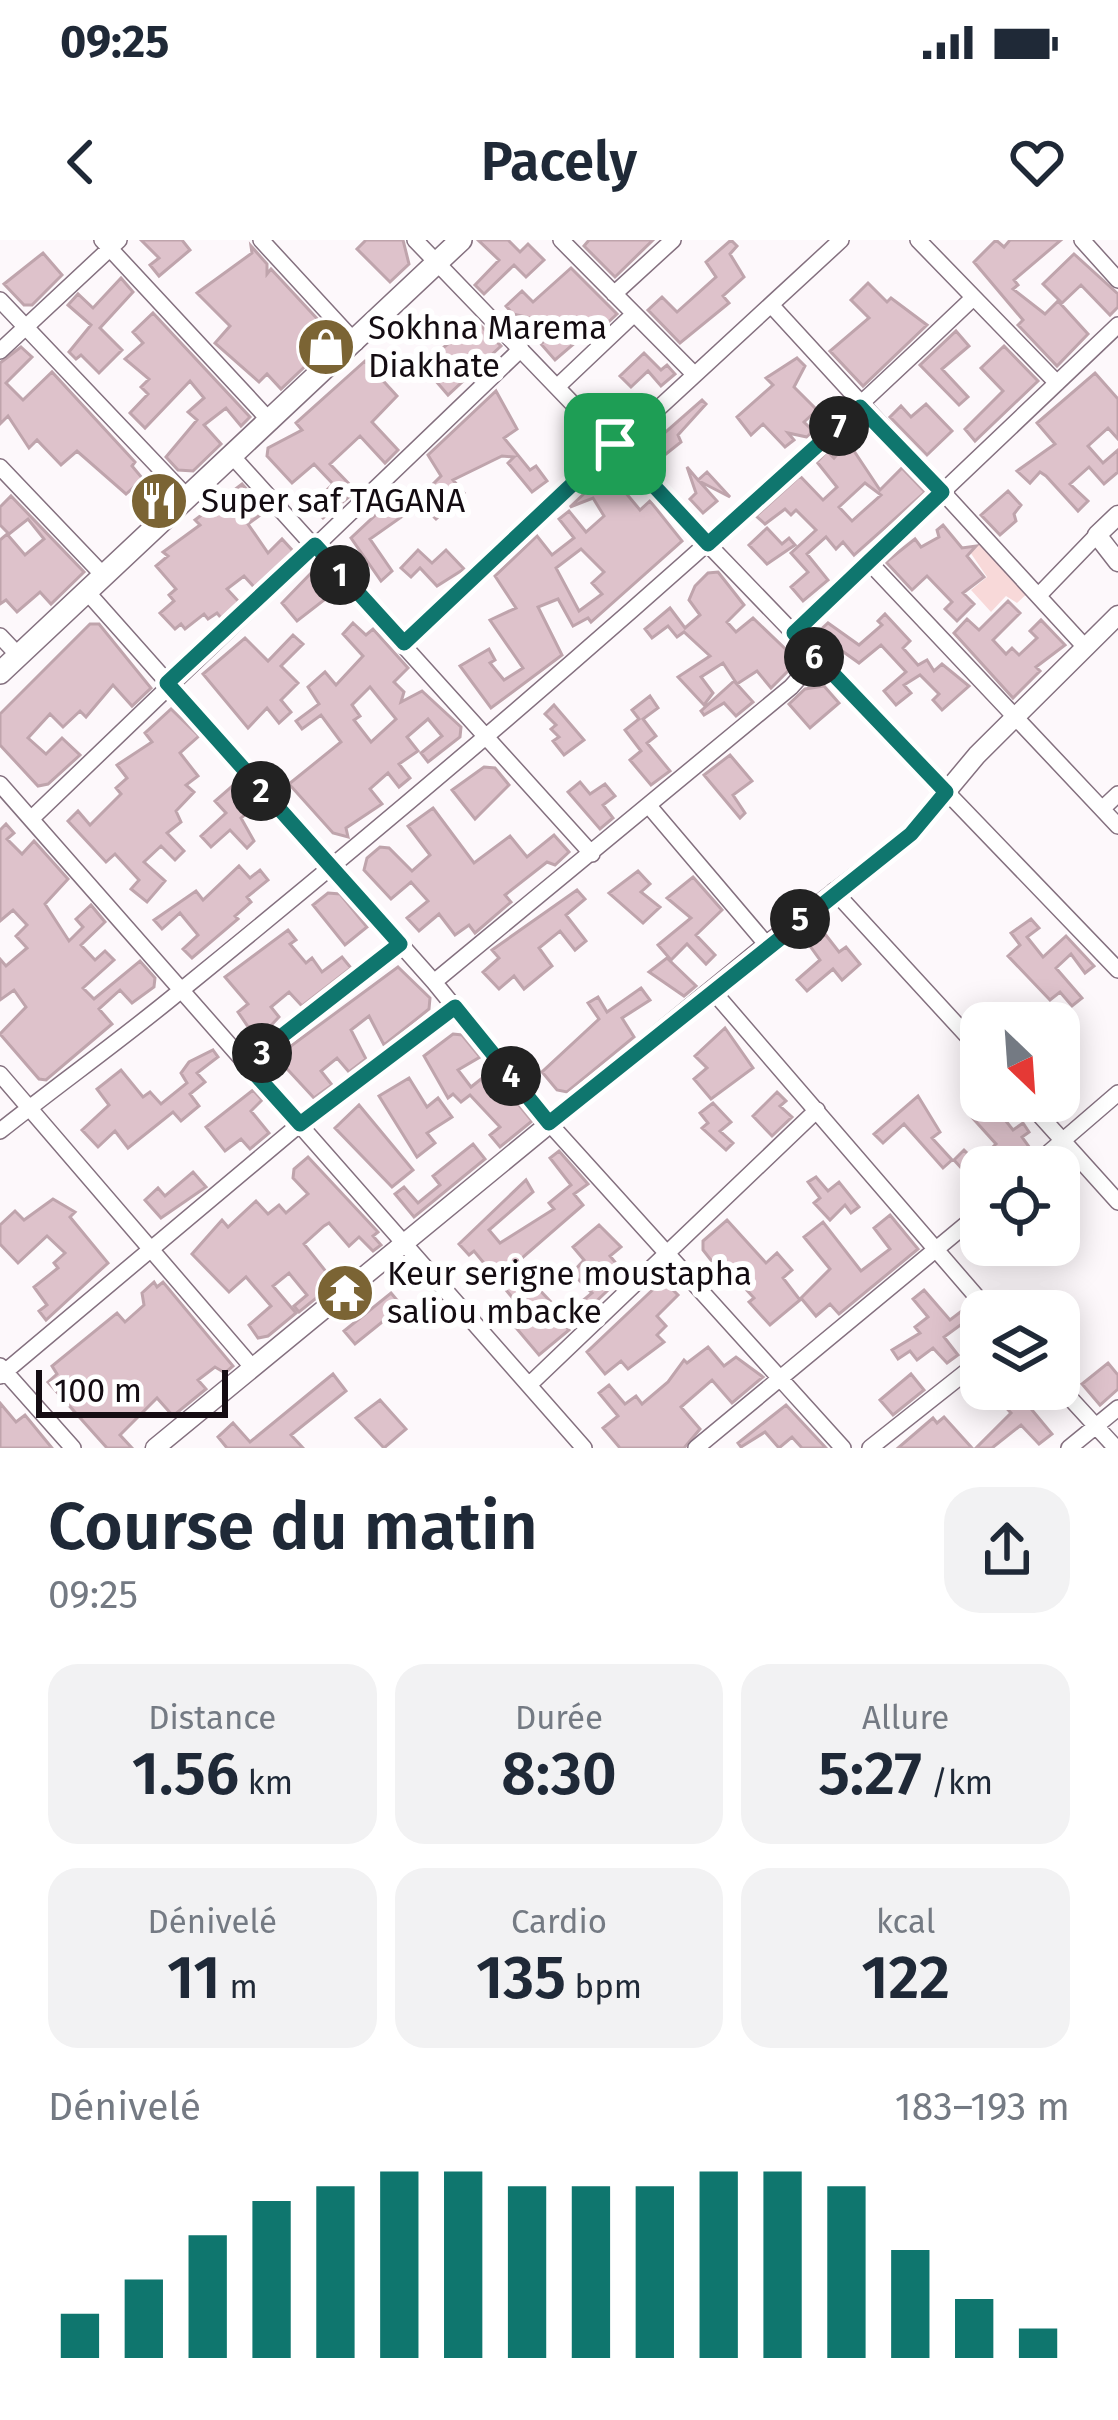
<!DOCTYPE html>
<html lang="fr">
<meta charset="utf-8">
<style>
body{margin:0;font-family:"Fira Sans",sans-serif;background:#f2f2f3;color:#1f2937;height:100vh;display:flex;flex-direction:column;font-size:45px;white-space:nowrap}
*{box-sizing:border-box;margin:0}
p{font-size:39px;color:#747a83}
.icon{flex:none;width:66px;height:66px;fill:none;stroke:currentColor;stroke-width:2;stroke-linecap:round;stroke-linejoin:round}
.map{position:relative;height:1208px;overflow:hidden}
.details{display:flex;flex-direction:column;background:#fff;flex:1}
.details>*{flex:none}
.needle{width:78px;rotate:155deg}
.buttons{position:absolute;left:960px;top:762px;display:grid;gap:24px}
.buttons a{display:grid;place-items:center;width:120px;height:120px;border-radius:24px;background:#fff;box-shadow:0 6px 30px #0003;font-size:60px}
.scale{position:absolute;left:36px;bottom:30px;width:192px;box-sizing:border-box;padding-left:12px;border:6px solid #140c12;border-top:0;font-size:33px;line-height:42px;white-space:nowrap;color:#140c12;-webkit-text-stroke:9px #fff;paint-order:stroke}
.pin{position:absolute;display:grid;place-items:center;width:102px;height:102px;color:#fff;margin:-51px;border-radius:24px;box-shadow:0 6px 18px #0006}
.km{position:absolute;width:60px;height:60px;margin:-30px;border-radius:50%;background:#222;color:#fff;font-size:33px;line-height:60px;text-align:center}
.round{display:grid;place-items:center;flex:none;width:126px;height:126px;border-radius:36px;background:#f2f2f3}
.head{display:flex;align-items:center;justify-content:space-between;height:204px;padding:0 48px}
h1{font-size:66px;font-weight:600;line-height:90px}
.stats{display:grid;grid-template-columns:repeat(3,1fr);gap:18px;height:204px;padding:12px 48px}
.stats div{display:grid;align-content:center;border-radius:30px;background:#f2f2f3;text-align:center}
.stats b{font-size:60px;font-weight:600}
.stats small{font-size:33px;font-weight:400}
.stats p{font-size:33px}
.chart{height:336px;padding:24px 48px}
.chart p{display:flex;justify-content:space-between}
.chart svg{width:100%;height:216px;margin-top:12px;stroke:#0f766e;stroke-width:6}
.status{display:flex;justify-content:space-between;align-items:center;height:84px;padding:0 60px;background:#fff;direction:ltr}
.status svg{height:33px;fill:currentColor}
header{display:flex;justify-content:space-between;align-items:center;height:156px;padding:0 48px;background:#fff;font-size:54px;font-weight:600}
.map>svg:first-child{display:block}
.green{fill:#f8d9d9}
.building{fill:#dec2cb;stroke:#bfa4ac;stroke-width:3;fill-rule:evenodd}
.lines{fill:none;stroke-linecap:round;stroke-linejoin:round}
.minor-casing{stroke:#84707f;stroke-width:18}
.tertiary-casing{stroke:#84707f;stroke-width:21}
.secondary-casing{stroke:#84707f;stroke-width:24}
.minor{stroke:#fff;stroke-width:15}
.tertiary{stroke:#fff;stroke-width:18}
.secondary{stroke:#fff;stroke-width:21}
.route-casing{stroke:#fff;stroke-width:24}
.route{stroke:#0f766e;stroke-width:15}
.labels{text-anchor:middle;dominant-baseline:central;stroke-width:12;stroke-linejoin:round;paint-order:stroke}
.poi-label{font-size:33px;fill:#140c12;stroke:#fff;text-anchor:start}
</style>
<div class="status"><b>09:25</b><svg viewBox="0 0 49 12"><path d="M0 12V9h3v3zM5 12V6h3v6zM10 12V3h3v9zM15 12V0h3v12zM26 1h20v11H26zM47 4h2v5h-2z"/></svg></div>
<header><svg class="icon" aria-label="back" viewBox="0 0 24 24"><path d="M15 5l-7 7 7 7"/></svg>Pacely<svg class="icon" aria-label="heart" viewBox="0 0 24 24"><path d="M12 20l-8-8c-3-5 5-10 8-4 3-6 11-1 8 4z"/></svg></header>
<div class="map">
<svg width="1118" height="1208" viewBox="0 0 1118 1208">
<rect width="100%" height="100%" fill="#fdf8fb"/>
<path class="green" d="M985,298l47,51 -15,14 -11,-7 -15,16 -20,-22 16,-13 -17,-25z"/>
<path class="building" d="M141,0h41l8,10 -31,26 -9,-11 9,-7z
M366,0h37l6,24 -19,18 -33,-33z
M478,0h30l12,12 8,-8 16,16 -18,17 -12,-12 -30,29 -9,-9 24,-25z
M589,0h64l-38,37 -31,-31z
M731,0l6,6 -7,8 14,23 -21,19 6,7 -49,40 -32,-33 14,-13 15,15 39,-35 -10,-15z
M996,0l8,7 6,-7h51l-47,40 4,5 -5,4 32,25 13,-13 30,33 -31,32 -39,-41 5,-5 -49,-58z
M251,6l16,18v10l4,-5 64,69 -54,51 -14,-15 -8,8 -44,-39 15,-17 -33,-33 55,-40z
M43,13l19,22 -30,30h-8l-20,-21z
M1074,14l44,40v13l-8,8 -29,-30 -19,18 -19,-19z
M571,28l46,46 -28,26 -5,-5 -29,25 -14,-16 10,-9 -16,-16 -22,-5 -7,-8 16,-15 11,11z
M121,38l12,14 -33,36 22,22 -23,23 -18,-18 -5,4 -7,-7 22,-27 -23,-20 10,-11 15,14z
M868,43l19,19 4,-4 36,27 -64,61 -33,-35 39,-33 -18,-18z
M153,73l97,104 -9,9 -15,-18 -22,17 17,19 -28,27 -15,-1 -12,-13 31,-37 -9,-8 16,-14 -14,-17 -45,47 -15,-15 18,-19 -7,-7 8,-8 -24,-20 18,-16 -10,-11z
M476,81l25,25 -53,49 -26,-30z
M956,91l13,15 -27,23 26,28 -9,8 -39,-40z
M1004,106l34,35 -63,60 -10,-12 38,-38 -22,-23z
M21,107l11,10 -26,26 17,17 29,-28 83,90 -3,4 11,13 -17,15 -49,-43 -16,14 -24,-25 -8,8 -21,-32 -8,8v-61z
M644,113l17,17 6,-5 8,9 -14,12 -13,-15 -17,16 -11,-11z
M797,118l8,8 -11,21 23,23 -13,12 9,9 -6,6 -19,-4 6,7 -9,7 -22,-23 -12,11 -14,-18 36,-32 -7,-7z
M365,121l32,35 -25,26 26,28 -13,13 -25,-27 -30,28 26,27 -33,27 -12,-13 22,-21 -19,-20 -22,19 -25,-27 1,-8 34,-18 -6,-7z
M1095,133l23,26v40l-10,-11 -20,18 15,17 15,-13v22l-14,12 -15,-17 -19,17 18,17 -10,10 -32,-35 -6,-4 -10,11 -13,-12 38,-27 -18,-21z
M496,151l21,38 -13,9 26,32 6,-4 11,15 -15,11 -24,-29 6,-6 -12,-1 -49,24 11,13 -28,26 -19,-19 24,-24 -13,-21z
M702,160l4,4 -28,31 3,7 -25,20 -11,-12z
M926,164l26,27 -25,24 -37,-38 11,-11 10,11z
M843,208l11,3 26,39 22,-22 23,24 -71,63 -11,-13 -7,7 -10,-12 -19,17 21,26 -25,21 -12,-14 17,-15 -17,-19 25,-23 -20,-20 -5,5 -6,-6 -20,15 -9,-8 44,-40 23,24 14,-13 -20,-25 10,-11 7,7zM865,243l16,12 -29,26 -13,-14z
M687,227l11,13 9,-8 23,25 -31,-16 18,20 -14,12 -13,-14 6,-6z
M610,229h9l14,15 -8,8 15,18 10,-9 32,40 -91,81 -3,-4 -15,8 -15,-27 -20,8 24,48 -71,53 -31,-42 29,-17 6,11 -5,3 14,17 19,-12 -33,-48 26,-12 -21,-32 42,-40 15,19 22,-17 -15,-19 10,-8 17,21 18,-16 -11,-18 -23,9zM581,309l23,23 -12,11 10,11 -23,17 -23,-43z
M242,244l24,27 -18,13 20,29 14,-14 11,12 -38,37 -11,-12 -17,13 12,13 -17,17 -5,-6 -9,6 -4,-5 -19,15 -4,-5 -6,5 -15,-16 14,-12 -5,-6 7,-6 -20,-23 12,-10 -5,-4 37,-27 -5,-5z
M1008,251l13,14 -7,9 2,7 -16,14 -19,-20z
M400,252l14,16 -44,31 22,32 -11,10 -30,-43z
M11,256l73,76 -33,32 -11,-12 -23,20 -11,-12 -6,4v-64l7,-6 18,21 19,-16 -16,-20 -19,15 -9,-9v-18z
M943,285l19,23 14,-2 -9,10 17,21 -21,16 11,11 -17,17 -12,-12 7,-7 -25,-26 -15,14 -26,-28 29,-23 6,8 18,-10 -2,-7z
M767,288l15,16 7,-6 6,7 -28,19 -18,-19z
M418,310l14,13 14,-13 18,19 -27,17 -17,-18 -9,9 -10,-9z
M314,330l23,20 -40,31 -15,-18z
M718,332l26,33 -17,17 9,10 17,-14 45,43 -27,27 -14,-17 -20,13 -14,-21 -22,14 12,16 -9,12 -26,-28 32,-21 -26,-24 -7,5 -9,-11 -16,12 -7,-9 25,-21 15,20 15,-13 -11,-15 6,-14 13,-13z
M1008,361l12,12 -27,27 13,14 6,-6 7,7 18,-17 -7,-7 11,-11 24,25 -29,22 4,4 -27,27 -59,-65 13,-14 12,11z
M885,374l25,27 -7,7 15,17 9,-5 7,11 8,-7 27,22 -27,24 -9,-10 6,-6 -19,-19 -16,10 7,8 -15,12 -12,-14 22,-19 -25,-27 -22,18 -42,-30 11,-10 31,22 23,-20 -4,-4z
M353,383l13,12 7,-6 35,39 -14,14 10,10 -3,10 21,-11 39,36 -1,10 -32,25 -7,-9 21,-17 -14,-17 -21,18 11,14 -19,13 11,14 -11,9 -11,-14 -18,16 12,15 -36,24 2,9 -15,-4 -44,-49 52,-42 -20,-27 -19,14 -6,-8 23,-17 -11,-17 17,-15 11,13 27,-29 -20,-22zM370,447l26,32 -25,23 -17,-22 6,-4 -8,-11z
M90,384h9l52,64 -19,18 -19,-21 -27,32 -6,-6 -17,16 -13,-13 -22,24 18,16 16,-16 18,17 -32,29 -10,2 -38,-41v-31z
M293,395l10,9 -22,22 17,17 -17,17 10,12 -12,11 -12,-15 -19,20 -45,-54 42,-36 23,23z
M734,441l19,21 -17,14 -12,-13 -20,12 -3,-4z
M824,446l15,17 -29,25 -21,-24 16,-15z
M650,456l8,12 -15,11 13,17 -9,7 23,28 -19,14 -21,-25 11,-9 -16,-21 14,-11 -7,-9z
M554,465l30,35 -20,15 -11,-14 6,-4 -8,-8 5,-4 -11,-11z
M171,469l28,27 -19,17 18,23 -12,9 8,7 -18,19 5,11 -14,11 17,18 -9,9 -14,-14 -17,16 21,19 -18,21 -16,-13 8,-9 -24,-26 -9,8 -38,-41 10,-10 12,14 31,-31 -5,-6 11,-10 -10,-13 35,-23 -7,-9z
M730,515l22,26 -19,14 12,18 -5,5 -36,-43z
M484,527l11,1 14,17 -34,34 -23,-29z
M238,541l15,27 -12,10 13,23 -7,7 -17,-18 -19,17 -10,-11 25,-23 -11,-12z
M580,542l10,12 15,-10 10,12 -12,9 10,13 -13,11 -32,-37z
M433,568l41,55 36,-27 17,21 27,-22 15,17 -14,13 -8,-3 -42,33 6,7 -36,31 -6,-8 -14,10 -16,-21 -20,17 -12,-13 21,-17 -17,-19 -20,17 -27,-29 3,-12 13,-11 9,1 23,23 18,-16 -22,-29z
M6,584l8,9 -7,6 15,15 12,-13 34,38 -23,25 24,37 14,-14 -7,-8 15,-14 14,17 -24,23 14,15 10,-9 9,9 -31,28 11,11 46,-38 15,17 -1,9 -22,16 -12,-13 -21,19 13,15 -66,56 -7,-1 -39,-45 26,-27 -12,-17 -14,10v-41l6,7 21,-18 -11,-12 11,-11 -14,-15 -13,11v-91z
M239,626l11,12 10,-8 8,10 -21,17 4,5 -16,14 3,3 -46,39 -9,-9 15,-14 -18,-22 -18,16 -8,-9 42,-29 7,9z
M638,631l12,13 -9,8 19,15 -17,16 -34,-30z
M693,637l29,33 -26,25 19,20 -9,9 -19,-20 -16,16 -13,-15 33,-27 -24,-20z
M577,650l8,9 -19,16 20,26 -11,9 -15,-19 -21,17 13,18 -28,23 -10,-13 -15,13 -16,-17 16,-14 -7,-8z
M328,653l12,1 27,33 -22,18 -32,-40z
M1031,679l8,9 -12,9 16,20 23,-21 28,30 -9,7 -14,-19 -15,14 26,30 -10,8 -12,-14 -10,8 -42,-44 12,-11 -9,-12z
M288,690l8,10 -6,4 16,19 6,-5 10,14 20,-15 9,11 -49,38 -13,-14 -18,15 8,10 -22,23 -19,-28 10,-8 -23,-27z
M825,694l14,18 7,-5 14,17 -18,16 -9,-11 -26,22 -10,-11 23,-20 -10,-14z
M667,718l29,28 -12,10 -35,-24z
M398,727l32,31 -1,11 -45,36 -15,-29 -18,14 15,29 -17,13 -12,-14 -16,13 11,14 -18,13 -38,-41z
M641,748l9,12 -28,18 12,19 -67,55 -10,-2 -15,-18 57,-53 -11,-16 10,-6 9,15z
M725,788l28,40 -42,31 -17,-20 13,-11 -12,-12z
M453,794l9,1 18,22 -22,13 13,17 20,-16 41,50 -32,26 -10,-12 10,-8 -30,-32 -9,7 -8,-8 -5,4 -24,-42z
M213,810l5,7 -21,16 8,9 -15,12 9,12 -18,15 -8,-9 -45,36 -13,-17 -17,16 -16,-17 27,-25 -12,-16 24,-19 22,27 7,-5 11,12 26,-21 -6,-10 8,-11z
M409,838l18,29 11,-9 14,19 -25,16 8,10 -18,14 -38,-61z
M975,847l6,14h9l23,29 10,-7 6,9 -7,5 10,14 -10,11 -10,-13 -20,18h-11l-3,34 -10,-12 7,-6 -21,-23 10,-10 12,12 20,-18 -27,-30 6,-4 -11,-14z
M253,850l9,10 -11,11 18,22 -19,16 -9,-10 -16,12 -19,-24z
M777,852l9,9 -6,5 12,11 -20,19 -19,-20z
M918,856l22,36 -8,6 20,22 -9,8 -39,-44 -21,19 -9,-9z
M713,863l18,19 -11,9 13,12 -7,7 -24,-22 6,-5 -8,-10z
M359,865l54,65 -21,17 -57,-59z
M473,904l12,15 -71,58 -19,-23 9,-7 14,16 22,-18 -7,-9z
M559,911l29,33 -14,10 9,11 -68,59 35,37 -3,2 22,27 -30,25 -27,-32 12,-9 -4,-7 -46,-56 -5,4 -10,-11 67,-64 7,12 -44,38 11,13 54,-34 -5,-6 22,-18 -21,-27z
M308,917l70,75 -5,4 8,9 -8,6 -14,-14 -10,9 -20,-23 -5,3 -20,18 31,39 -36,29 -5,-6 13,-11 -18,-22 -16,13 23,27 -28,23 -10,2 -9,-13 22,-19 -25,-29 -17,15 -37,-38 30,-34 6,7 28,-26 12,13 11,-9 7,8 22,-19 -15,-16 1,-9z
M193,932l13,15 -45,31 -16,-18 13,-12 7,8z
M816,937l12,14 11,-9 20,25 -8,6 -6,-8 -15,15 -16,-17 6,-5 -12,-16z
M53,959l22,13 -5,5 38,46 -62,57 -7,-9 8,-6 -13,-18 24,-19 -4,-5 11,-10 -18,-17 -29,27 -18,-19v-19l15,-14 9,9z
M890,975l28,34 -79,65 -9,-10 -14,12 -15,-18 29,-29 -26,-32 19,-15 38,49 29,-22 -16,-21z
M727,980l39,43 11,-10 15,17 -9,8 17,22 -30,25 -21,-23 5,-4 -23,-25 -6,5 -22,-28v-9z
M599,985l22,22 -11,9 15,18 -39,37 -6,-8 12,-10 -20,-20 12,-13 -11,-13z
M663,1040l15,15 -21,21 9,10 -9,9 7,7 -36,27 -7,-8 -16,13 -18,-22z
M154,1042l3,5 6,-5 70,84 -8,7 -10,-6 -17,13 8,9 -33,27 -16,-18 -37,37 12,13h-25l-59,-66 9,-8 -5,-8 65,-53 8,9 19,-17 -2,-12z
M924,1050l26,30 13,-10 7,8 -26,19 14,18 -11,8 -14,-15 -16,12 -7,-9 -12,8 -6,-9 28,-17 -5,-6 13,-10 -15,-18z
M391,1053l11,13 -47,38 -11,-13z
M708,1107l16,19 12,-9 27,20 -31,26 -20,-23 -31,27 19,22 -16,19h-64l-17,-20 15,-12 -19,-23 10,-8 16,19 11,-8 6,8 26,-22 16,-22 3,3z
M1108,1123l10,12v14l-18,16 -18,-21z
M333,1134l13,17 -55,44 12,13h-76l-9,-11 15,-14 17,19z
M911,1134l13,16 -31,25 -13,-15z
M1006,1149h26l-10,9 30,36 -13,10 -18,-19 -29,23h-16l35,-35 -15,-16z
M380,1160l26,29 -22,19 -28,-30z
M0,1163l16,19 9,-7 27,33h-52z
M786,1165l40,43h-24l-10,-11 -13,11 -14,-16 -24,15 -3,-4z
M944,1177l28,31h-74l35,-30 4,5z"/>
<g class="lines">
<g class="minor-casing">
<path id="minor" d="M102,0l169,182
M261,0l95,103
M415,0l703,730
M561,0l133,134
M918,0l139,143
M1082,0l36,40
M614,54l59,-54
M0,60l189,199
M772,66l313,341
M0,111l119,-111
M558,146l76,-72
M233,217l359,397
M0,227l105,110
M870,323l248,263
M88,353l346,389 115,141 294,325
M1041,353l56,-58
M794,393l324,-308
M0,396l19,20
M404,403l437,-403
M0,544l584,664
M649,566l118,139
M1102,569l16,-15
M31,579l490,-470
M834,651l147,160
M434,742l357,-295 25,-28
M712,750l277,321
M246,824l155,-119
M0,834l253,294
M1027,861l91,101
M0,891c59,-47 121,-91 179,-139 273,-222 540,-451 794,-694
M1032,927l86,-74
M0,1126l73,82
M0,1136l300,-252 155,-117
M529,1145l288,-275
M1059,1146l57,62
M696,1208l285,-236
M870,1208l111,-88
M1069,1208l49,-40"/>
</g>
<g class="tertiary-casing">
<path id="tertiary" d="M1118,275l-21,20 21,27
M155,1208l612,-503 144,-111 66,-79 141,-140"/>
</g>
<g class="secondary-casing">
<path id="secondary" d="M0,433l461,-433"/>
</g>
<use href="#minor" class="minor"/>
<use href="#tertiary" class="tertiary"/>
<use href="#secondary" class="secondary"/>
</g>
<g class="lines">
<g class="route-casing">
<path id="route" d="M860,167l82,85 -148,141 152,159 -35,42 -362,289 -94,-116 -155,117 -54,-60 154,-120 -233,-261 148,-138 89,98 211,-199 93,100z"/>
</g>
<use href="#route" class="route"/>
</g>
<defs>
<g id="shop-disc" transform="scale(3)"><circle r="9.5" fill="#7b6434" stroke="#fff"/><path d="M-5-2.5h2.3a2.7 3.5 0 0 1 5.4 0H5L5.5 6h-11ZM-1.5-2.5h3a1.5 2.3 0 0 0-3 0Z" fill="#fff"/></g>
<g id="restaurant-disc" transform="scale(3)"><circle r="9.5" fill="#7b6434" stroke="#fff"/><path d="M-5-6h1v4h1v-4h1v4h1v-4h1v5L-1.5 .5V6h-2V.5L-5-1ZM5-6V6H3V1.5H1.5Q1.5-4 5-6Z" fill="#fff"/></g>
<g id="temple-disc" transform="scale(3)"><circle r="9.5" fill="#7b6434" stroke="#fff"/><path d="M0-6L5-2H3V0L6.5 2.5H4V6H1.5V3h-3V6H-4V2.5H-6.5L-3 0V-2H-5Z" fill="#fff"/></g>
</defs>
<g fill-rule="evenodd">
<use href="#shop-disc" x="326" y="107"/>
<use href="#restaurant-disc" x="159" y="261"/>
<use href="#temple-disc" x="345" y="1053"/>
</g>
<g class="labels">
<g class="poi-label">
<text x="368" y="88">Sokhna Marema<tspan x="368" dy="38">Diakhate</tspan></text>
<text x="201" y="261">Super saf TAGANA</text>
<text x="387" y="1034">Keur serigne moustapha<tspan x="387" dy="38">saliou mbacke</tspan></text>
</g>
</g>
</svg>
<div class="buttons">
<a><svg class="needle" viewBox="-14 -14 28 28"><path d="M0-13l5 13h-10z" fill="#e53935"/><path d="M0 13l5-13h-10z" fill="#747a83"/></svg></a>
<a><svg class="icon" aria-label="locate" viewBox="0 0 24 24"><circle cx="12" cy="12" r="6"/><path d="M12 2v4M12 18v4M2 12h4M18 12h4"/></svg></a>
<a><svg class="icon" aria-label="layers" viewBox="0 0 24 24"><path d="M12 4l9 5-9 5-9-5zM3 14l9 5 9-5"/></svg></a>
</div>
<div class="scale">100 m</div>
<div class="pin" style="left:615px;top:204px;background:#1e9e55"><svg class="icon" aria-label="arrive" viewBox="0 0 24 24"><path d="M6 21V4h12l-3 4 3 4H6"/></svg></div>
<b class="km" style="left:340px;top:335px">1</b>
<b class="km" style="left:261px;top:551px">2</b>
<b class="km" style="left:262px;top:813px">3</b>
<b class="km" style="left:511px;top:836px">4</b>
<b class="km" style="left:800px;top:679px">5</b>
<b class="km" style="left:814px;top:417px">6</b>
<b class="km" style="left:839px;top:186px">7</b>
</div>
<section class="details">
<div class="head"><div><h1>Course du matin</h1><p>09:25</p></div><a class="round"><svg class="icon" aria-label="share" viewBox="0 0 24 24"><path d="M12 15V3M7 8l5-5 5 5M5 13v7h14v-7"/></svg></a></div>
<div class="stats">
<div><p>Distance</p><b>1.56<small> km</small></b></div>
<div><p>Durée</p><b>8:30</b></div>
<div><p>Allure</p><b>5:27<small> /km</small></b></div>
</div>
<div class="stats">
<div><p>Dénivelé</p><b>11<small> m</small></b></div>
<div><p>Cardio</p><b>135<small> bpm</small></b></div>
<div><p>kcal</p><b>122</b></div>
</div>
<div class="chart"><p><span>Dénivelé</span>183–193 m</p>
<svg viewBox="0 0 160 44" preserveAspectRatio="none"><path d="M5 44V35M15 44V28M25 44V19M35 44V12M45 44V9M55 44V6M65 44V6M75 44V9M85 44V9M95 44V9M105 44V6M115 44V6M125 44V9M135 44V22M145 44V32M155 44V38"/></svg>
</div>
</section>
